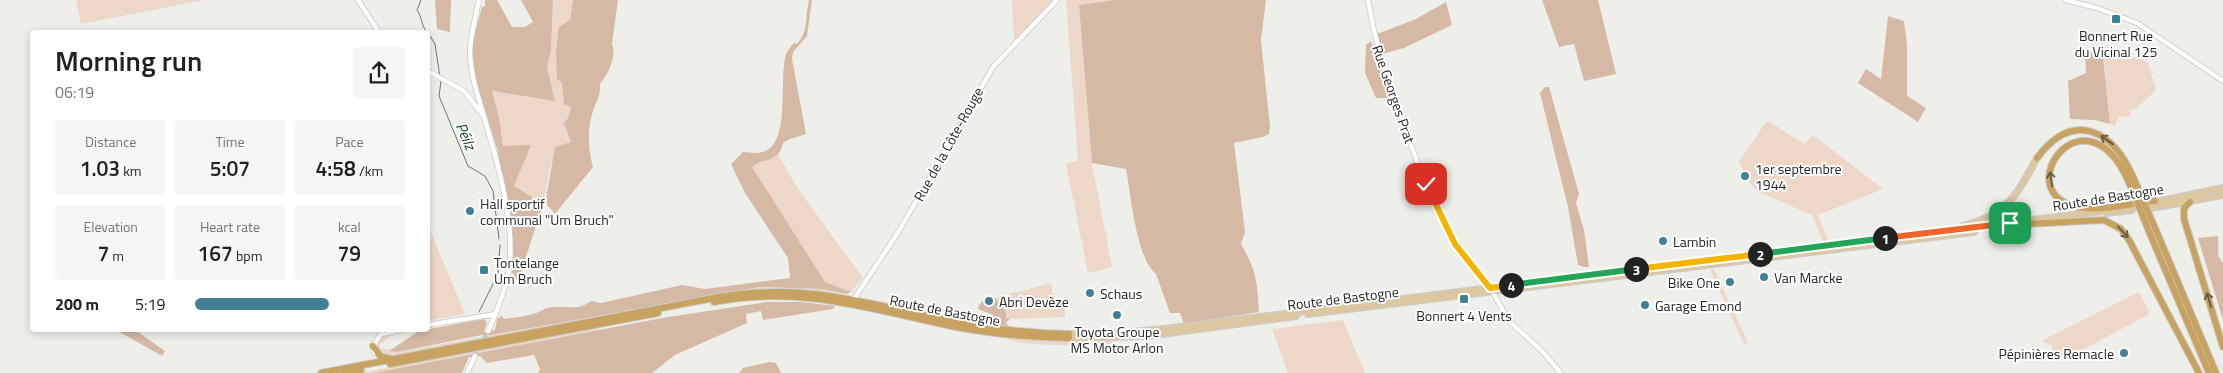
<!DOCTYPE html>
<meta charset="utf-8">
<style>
body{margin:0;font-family:"Titillium Web",sans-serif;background:#f6f6f6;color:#202124;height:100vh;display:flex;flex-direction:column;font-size:19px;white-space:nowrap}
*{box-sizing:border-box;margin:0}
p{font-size:16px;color:#757577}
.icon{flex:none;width:28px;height:28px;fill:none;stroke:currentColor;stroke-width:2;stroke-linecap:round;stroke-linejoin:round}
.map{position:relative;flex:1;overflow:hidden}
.drawer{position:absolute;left:30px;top:30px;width:400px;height:302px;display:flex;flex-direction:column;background:#fff;border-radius:5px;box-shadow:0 2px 8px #0003}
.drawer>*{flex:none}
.pin{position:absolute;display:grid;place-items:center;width:42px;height:42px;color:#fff;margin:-21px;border-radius:10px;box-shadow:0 2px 8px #0006}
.km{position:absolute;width:25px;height:25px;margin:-12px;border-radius:50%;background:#222;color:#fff;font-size:14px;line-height:25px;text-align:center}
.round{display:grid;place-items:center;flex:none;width:52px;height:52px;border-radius:5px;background:#f6f6f6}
.summary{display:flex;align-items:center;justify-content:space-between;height:85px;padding:0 25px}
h1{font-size:28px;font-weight:600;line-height:38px}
.metrics{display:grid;grid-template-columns:repeat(3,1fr);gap:8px;height:85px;padding:5px 25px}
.metrics div{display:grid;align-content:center;border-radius:5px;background:#f6f6f6;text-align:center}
.metrics b{font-size:21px;font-weight:600}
.metrics small{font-size:14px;font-weight:400}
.metrics p{font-size:14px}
ul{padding:0 25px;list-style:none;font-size:16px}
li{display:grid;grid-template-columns:80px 60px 1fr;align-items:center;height:38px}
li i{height:12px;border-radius:6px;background:#428195}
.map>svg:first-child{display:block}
.green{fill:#ecd7c8}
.forest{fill:#d5b9a5}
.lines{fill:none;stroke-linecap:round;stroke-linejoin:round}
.stream{stroke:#657869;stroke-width:1}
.minor-tunnel{stroke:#c7c7c2;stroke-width:4.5;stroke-dasharray:4.5 2;stroke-linecap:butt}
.minor-casing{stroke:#c8c7c2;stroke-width:6}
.major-casing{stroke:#cbcbca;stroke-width:8}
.highway-casing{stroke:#cbcbca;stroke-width:8}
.minor{stroke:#fff;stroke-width:4.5}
.major{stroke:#ddc7a0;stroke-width:5.5}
.highway{stroke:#c7a260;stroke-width:6}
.highway-bridge-casing{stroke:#cbcbca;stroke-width:8;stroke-linecap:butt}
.highway-bridge{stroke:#c7a260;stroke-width:6}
.oneway{stroke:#6e5d3e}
.split-1-casing{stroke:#fff;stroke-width:10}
.split-2-casing{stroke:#fff;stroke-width:10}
.split-3-casing{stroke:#fff;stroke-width:10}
.split-4-casing{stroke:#fff;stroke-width:10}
.split-5-casing{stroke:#fff;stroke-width:10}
.split-1{stroke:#f0652b;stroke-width:6}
.split-2{stroke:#22a559;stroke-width:6}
.split-3{stroke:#f5b400;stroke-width:6}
.split-4{stroke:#22a559;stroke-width:6}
.split-5{stroke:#f5b400;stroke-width:6}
.poi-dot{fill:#428195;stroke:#fff;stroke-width:2}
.labels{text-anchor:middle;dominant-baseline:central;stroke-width:4;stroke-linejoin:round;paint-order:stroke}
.poi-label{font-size:14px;fill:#252523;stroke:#fff;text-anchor:start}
.street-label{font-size:14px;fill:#252523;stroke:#fff}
.water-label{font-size:15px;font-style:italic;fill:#144022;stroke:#fff}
</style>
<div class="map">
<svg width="2223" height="373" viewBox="0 0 2223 373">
<rect width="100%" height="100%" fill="#efefea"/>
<path class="green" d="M76,0h128l-123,24z
M553,0h20l-11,83 2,21 7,3 -3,11 3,24 -20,21 -8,41 -29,-18 16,-40h-27l-4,-29 -7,-26 63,10 -8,-34 4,-16z
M1012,0h43l-41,41z
M1066,0h60l-47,5 13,158 20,104 -24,6 -22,-109 12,-3z
M2102,54l27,5 9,-2 10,6 8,27 -20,19 -7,1 2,4 -3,3 -9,-1 -4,10 -5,-2z
M1766,122h4l34,22 9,-9 70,54 -65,26 10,25 -5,1 -11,-26 -55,-24 -15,-17 2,-2 -5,-10z
M778,154l18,32 67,92 -12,14 -26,-10 -74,-115c9,-6 19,-6 27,-13z
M428,225l37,89 -37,7z
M1710,269h4l34,74 -4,1z
M1051,283l3,20 17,-1v4l-6,1v10l-55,2 -4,-2v-5l-11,-14z
M760,287l62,2 25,5 -42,-5h-53l-362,67 -9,-2 -4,-8 4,-8 12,-4 -13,11v3l17,4z
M2139,292l10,19 -1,4 -85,45 -9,-7 -3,-8 -10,-4z
M1343,320l22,53h-77l-16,-44z
M598,328v2l-225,43h-14z
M1004,337l113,4 -4,3c-21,1 -97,4 -109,-7z"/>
<path class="forest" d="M435,0h16l-1,32 -13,-3z
M485,0h12l15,27h13l8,-5 -12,-22h32l-2,51 -4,16 8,34 -63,-10 7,26 4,29 28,-1 -17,41 29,18 -25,78 -7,-12 2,-22 -2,-23 -13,-73 -23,-74 -3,-34 10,-37 3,-1z
M573,0h45l-6,44c5,13 -4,30 -12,40 0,16 -3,14 -7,27 -6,18 -5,39 0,56l-38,47 -8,-9v-12l8,-46 16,-5 -7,-19 4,-5 3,-11 -7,-3 -2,-21 -5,-4 -1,-27 3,-25 11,-7z
M809,0h3l-5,36 -14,16 -1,7 14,75 -16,5 -7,4c-5,21 -19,14 -31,24l73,115 26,10 -4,2 -25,-5 -62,-2 -269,48h-9l-85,17 -8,-1 30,-20 65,-12 3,3 -3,10 11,-2 2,-11 5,-3 2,3c10,-2 22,-2 32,-6 6,-2 10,-6 18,-6 15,-1 24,4 37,-6l10,2 81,-18 23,4 85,-11 -2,-20 -43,-65 -14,-29 12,-12c6,0 13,2 19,0 31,-7 15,-77 25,-100 2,-3 5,-7 7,-9l3,1c12,-13 8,-28 12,-44z
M1116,0h150l-5,40 9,87 -1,7 -6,3 -29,6 11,89 -4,12c16,28 16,37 18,68l-75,12 -4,-11h-10l-14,-39c-20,-16 -25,-80 -30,-105l-34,-6 -13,-158z
M1542,0h56l18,74 -32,7 -10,-37 -15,3z
M1446,2l6,23 -48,23 -22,6 -5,-20 39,-15z
M1888,16l16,5 3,24v51l19,12 -8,14 -60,-39 8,-14 15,10z
M1371,41l17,57h-12l-11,-25 1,-28z
M2102,50l8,74 -15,-4 -25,-1 -2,-38 18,-8 -1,-19z
M1545,87h4l30,107 -3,9 8,27 5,37h-5l-6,-2 -10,-58 -28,-114z
M2218,236v20l5,7v57l-25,-82z
M987,296l8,2 11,14v5l4,2 -4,3 2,4 -16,-1 1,-10 -15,-6 1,-4z
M767,302h34l34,4 -2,3 -70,11 -2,-9 -15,3 1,9 -72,32 -23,18h-114l2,-4 -6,-14 -47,8 -7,-7 -11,1 -7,16h-89l289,-55z
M116,330h19l30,21 -3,5z
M770,362l6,1 5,10h-42l4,-5z"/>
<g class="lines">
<path class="stream" d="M421,0l-4,10c5,7 4,16 10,22
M428,33l7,11 5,33
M441,81l-2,15 29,70 17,10 8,15 6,48
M498,273l2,-28
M479,312l18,-36"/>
<path class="minor-tunnel" d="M475,356l13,-25"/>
<g class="minor-casing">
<path id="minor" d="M358,0l21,32
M479,0c-3,17 -9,35 -9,53 1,28 12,54 19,81 12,41 26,94 20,136 -4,21 -12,41 -21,61
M1368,0l6,31 14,49 37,104 19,40 11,20 32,38 22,39 32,29 20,23
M2066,0l31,8 40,15 86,58
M428,71l36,20 18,23
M854,299l45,-68 94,-164 64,-67
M428,325l68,-11
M374,353l-1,-7 8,-12 19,-4
M467,373l8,-17"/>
</g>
<g class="major-casing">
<path id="major" d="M2127,208l96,-20
M2151,208l72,-13
M2107,213l25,-3
M1963,226c44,-11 53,-30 74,-68
M1308,314l666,-82
M1069,334l54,-1 50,-5 938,-118
M1069,338l78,-2 149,-20"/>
</g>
<g class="highway-casing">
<path id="highway" d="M2037,158c37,-49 76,-28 97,21
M2128,180c-44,-96 -121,13 -50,27 25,5 52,-4 77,-6
M2190,202l-6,6v11l39,128
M2026,224l78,-4 17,9 8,11 70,133
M2158,235l58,138
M2151,236l58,137
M714,302c84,-17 156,7 237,24 39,8 78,11 118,12
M373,346l8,11 8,1
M390,364l268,-51
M321,373l398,-76c87,-15 149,7 233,24 38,8 78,12 117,13
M344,373l17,-3"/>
</g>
<use href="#minor" class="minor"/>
<use href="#major" class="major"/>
<use href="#highway" class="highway"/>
<g class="highway-bridge-casing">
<path id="highway-bridge" d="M2134,179l24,56
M2128,180l23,56"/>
</g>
<use href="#highway-bridge" class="highway-bridge"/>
</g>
<defs><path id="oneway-shaft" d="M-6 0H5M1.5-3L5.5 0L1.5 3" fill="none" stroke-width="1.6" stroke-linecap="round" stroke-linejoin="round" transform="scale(1.25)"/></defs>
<g class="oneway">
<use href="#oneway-shaft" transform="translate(2107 140) rotate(-144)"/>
<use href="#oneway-shaft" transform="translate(2051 179) rotate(-98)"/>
<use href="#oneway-shaft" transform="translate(2123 232) rotate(48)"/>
<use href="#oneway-shaft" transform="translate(2209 300) rotate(-107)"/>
</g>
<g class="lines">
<g class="split-1-casing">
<path id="split-1" d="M1885,238l125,-15"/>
</g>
<g class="split-2-casing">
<path id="split-2" d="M1760,254l125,-16"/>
</g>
<g class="split-3-casing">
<path id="split-3" d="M1636,269l124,-15"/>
</g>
<g class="split-4-casing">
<path id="split-4" d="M1511,285l125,-16"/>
</g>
<g class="split-5-casing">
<path id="split-5" d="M1426,184l29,60 35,44 21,-3"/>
</g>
<use href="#split-1" class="split-1"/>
<use href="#split-2" class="split-2"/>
<use href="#split-3" class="split-3"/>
<use href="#split-4" class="split-4"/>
<use href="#split-5" class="split-5"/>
</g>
<g class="poi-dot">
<rect x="2111" y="14" width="10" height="10" rx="2.5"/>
<circle cx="1745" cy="176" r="5"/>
<circle cx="470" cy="211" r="5"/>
<circle cx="1663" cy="241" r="5"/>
<rect x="479" y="265" width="10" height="10" rx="2.5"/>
<circle cx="1764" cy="277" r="5"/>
<circle cx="1730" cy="282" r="5"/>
<circle cx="1090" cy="293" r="5"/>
<rect x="1459" y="294" width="10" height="10" rx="2.5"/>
<circle cx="989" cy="301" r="5"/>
<circle cx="1645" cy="305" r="5"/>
<circle cx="1117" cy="315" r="5"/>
<circle cx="2124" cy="353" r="5"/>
</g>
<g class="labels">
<g class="poi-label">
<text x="2116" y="35" text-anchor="middle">Bonnert Rue<tspan x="2116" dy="16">du Vicinal 125</tspan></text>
<text x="1755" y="168">1er septembre<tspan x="1755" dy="16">1944</tspan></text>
<text x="480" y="203">Hall sportif<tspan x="480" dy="16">communal "Um Bruch"</tspan></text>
<text x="1673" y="241">Lambin</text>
<text x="494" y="262">Tontelange<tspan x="494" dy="16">Um Bruch</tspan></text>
<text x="1774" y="277">Van Marcke</text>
<text x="1720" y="282" text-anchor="end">Bike One</text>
<text x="1100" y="293">Schaus</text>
<text x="999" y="301">Abri Devèze</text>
<text x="1655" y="305">Garage Emond</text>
<text x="1464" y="315" text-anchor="middle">Bonnert 4 Vents</text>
<text x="1117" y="331" text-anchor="middle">Toyota Groupe<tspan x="1117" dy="16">MS Motor Arlon</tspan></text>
<text x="2114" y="353" text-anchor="end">Pépinières Remacle</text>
</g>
<g class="street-label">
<text transform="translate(1394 94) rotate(71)">Rue Georges Prat</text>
<text transform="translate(948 144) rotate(-61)">Rue de la Côte-Rouge</text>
<text transform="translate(2108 197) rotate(-9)">Route de Bastogne</text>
<text transform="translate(1343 298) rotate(-7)">Route de Bastogne</text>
<text transform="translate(945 310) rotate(11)">Route de Bastogne</text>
</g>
<g class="water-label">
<text transform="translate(466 136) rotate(67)">Péilz</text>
</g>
</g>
</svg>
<div class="pin" style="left:2010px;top:223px;background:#1e9e55"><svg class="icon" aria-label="arrive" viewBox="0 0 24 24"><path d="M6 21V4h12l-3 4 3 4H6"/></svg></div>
<div class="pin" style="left:1426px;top:184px;background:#d93025"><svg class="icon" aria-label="check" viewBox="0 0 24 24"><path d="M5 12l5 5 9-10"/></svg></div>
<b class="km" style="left:1885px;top:238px">1</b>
<b class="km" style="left:1760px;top:254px">2</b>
<b class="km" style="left:1636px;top:269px">3</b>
<b class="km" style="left:1511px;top:285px">4</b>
<section class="drawer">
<div class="summary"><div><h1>Morning run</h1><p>06:19</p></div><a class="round"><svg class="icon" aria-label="share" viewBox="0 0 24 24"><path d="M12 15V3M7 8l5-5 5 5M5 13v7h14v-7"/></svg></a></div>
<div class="metrics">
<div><p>Distance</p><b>1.03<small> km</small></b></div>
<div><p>Time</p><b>5:07</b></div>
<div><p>Pace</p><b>4:58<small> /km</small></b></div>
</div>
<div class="metrics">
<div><p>Elevation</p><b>7<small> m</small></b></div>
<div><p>Heart rate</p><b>167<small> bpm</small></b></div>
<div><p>kcal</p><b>79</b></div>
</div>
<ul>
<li><b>200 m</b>5:19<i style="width:64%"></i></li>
</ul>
</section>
</div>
